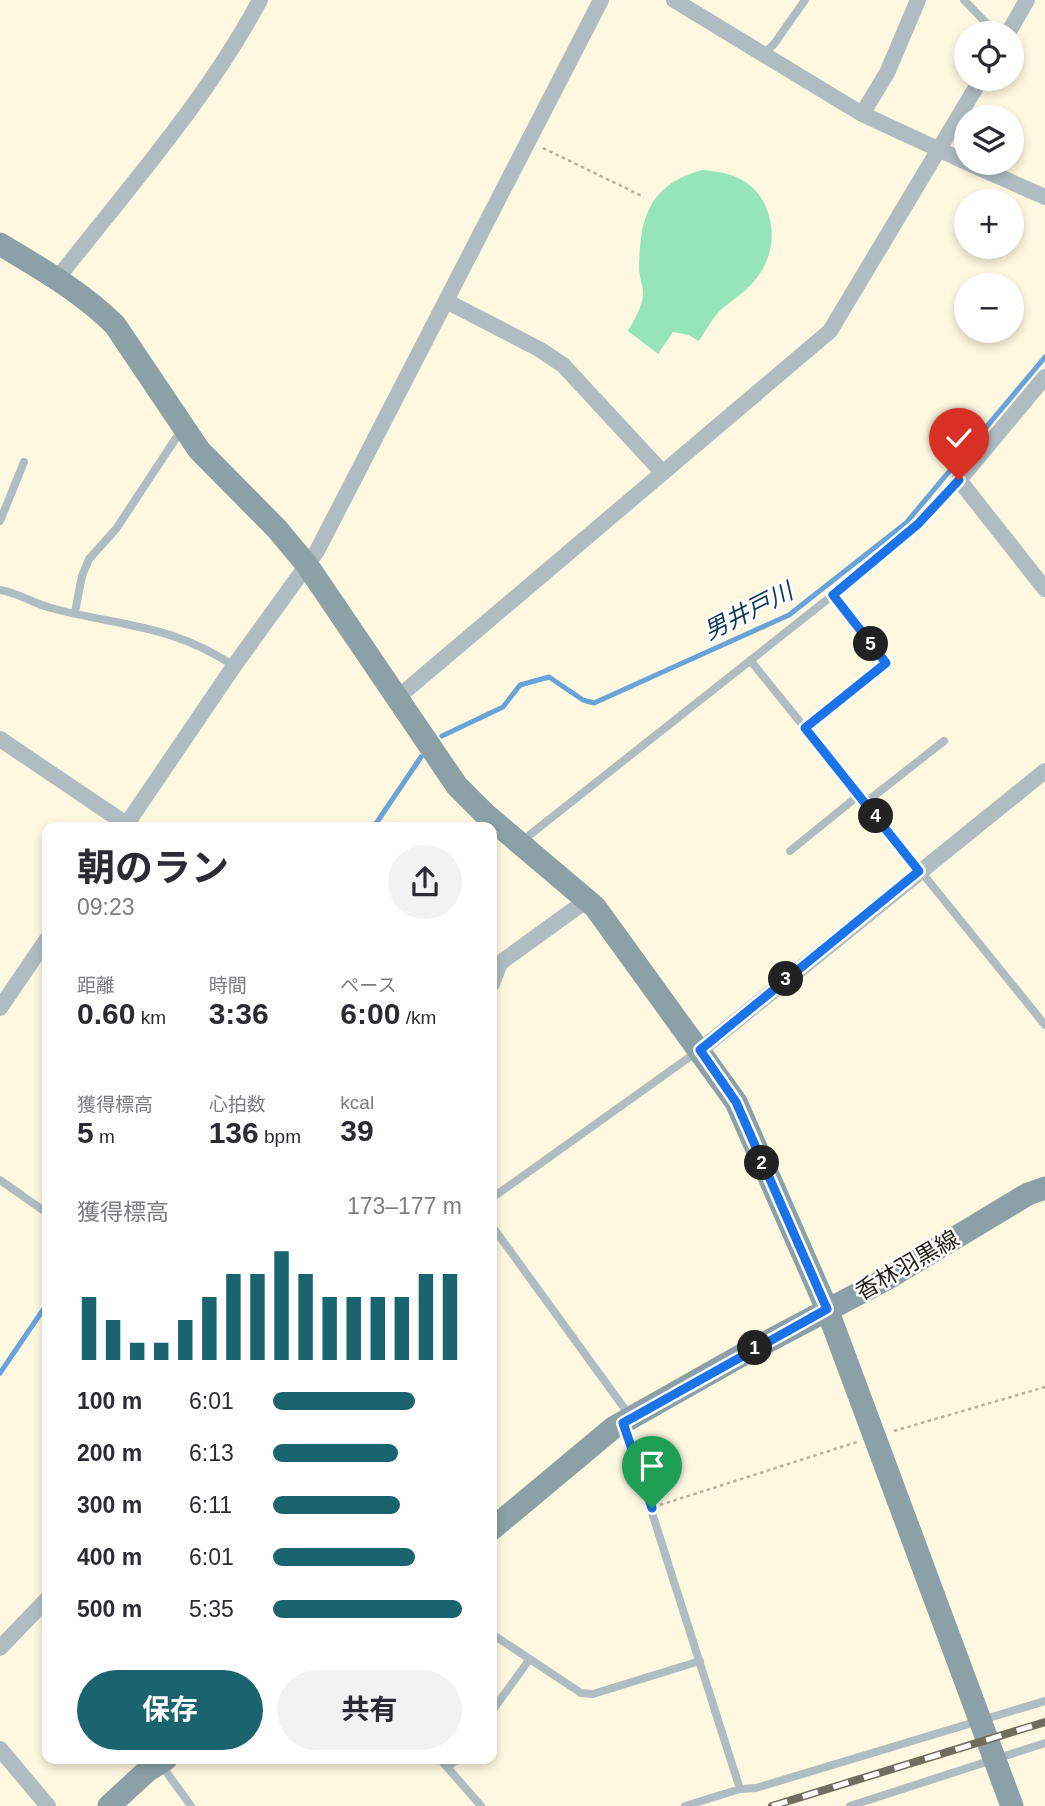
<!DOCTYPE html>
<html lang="ja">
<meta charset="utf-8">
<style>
body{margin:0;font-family:Helvetica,"Noto Sans JP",sans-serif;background:#f2f2f3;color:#2b2b33;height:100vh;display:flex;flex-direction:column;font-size:26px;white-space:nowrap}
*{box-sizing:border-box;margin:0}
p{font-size:23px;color:#7c7c81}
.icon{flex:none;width:38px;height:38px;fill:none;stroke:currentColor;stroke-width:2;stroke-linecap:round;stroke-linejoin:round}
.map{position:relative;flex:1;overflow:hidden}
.side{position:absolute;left:42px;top:822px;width:455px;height:942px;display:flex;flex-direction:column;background:#fff;border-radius:14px;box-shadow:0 4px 10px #0003}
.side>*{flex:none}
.controls{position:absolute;left:954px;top:21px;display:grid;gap:14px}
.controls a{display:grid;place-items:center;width:70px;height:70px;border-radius:50%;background:#fff;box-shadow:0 4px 10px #0003;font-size:35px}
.pin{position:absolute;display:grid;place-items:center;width:60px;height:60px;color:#fff;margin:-72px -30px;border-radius:50% 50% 50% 0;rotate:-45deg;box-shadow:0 0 7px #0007}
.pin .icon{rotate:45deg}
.km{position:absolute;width:35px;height:35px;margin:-18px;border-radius:50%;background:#222;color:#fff;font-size:19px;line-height:35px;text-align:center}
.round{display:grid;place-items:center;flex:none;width:74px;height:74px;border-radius:37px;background:#f2f2f3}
.summary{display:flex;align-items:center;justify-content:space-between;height:119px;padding:0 35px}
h1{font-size:38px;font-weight:700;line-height:52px}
.stats{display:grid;grid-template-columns:repeat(3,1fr);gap:10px;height:119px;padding:7px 35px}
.stats div{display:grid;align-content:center}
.stats b{font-size:30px;font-weight:700}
.stats small{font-size:19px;font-weight:400}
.stats p{font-size:19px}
.chart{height:196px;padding:14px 35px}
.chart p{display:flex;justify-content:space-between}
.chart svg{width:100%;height:126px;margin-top:7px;stroke:#1a6470;stroke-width:6}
.primary-button{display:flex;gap:14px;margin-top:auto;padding:14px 35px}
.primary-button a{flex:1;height:80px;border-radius:42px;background:#1a6470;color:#fff;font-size:28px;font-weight:700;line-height:80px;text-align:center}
.primary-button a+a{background:#f2f2f3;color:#2b2b33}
ul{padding:0 35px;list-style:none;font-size:23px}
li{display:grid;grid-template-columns:112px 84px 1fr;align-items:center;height:52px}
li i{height:18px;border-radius:9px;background:#1a6470}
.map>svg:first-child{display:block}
.green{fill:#96e5b9}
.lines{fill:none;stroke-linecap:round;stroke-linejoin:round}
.stream{stroke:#68a3da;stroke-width:5}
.path{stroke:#b7b29f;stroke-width:2.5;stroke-dasharray:3.5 3.5;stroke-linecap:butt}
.lane{stroke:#afbdc2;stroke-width:8}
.street{stroke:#afbdc2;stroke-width:16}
.secondary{stroke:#8ba0a7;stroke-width:23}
.rail-casing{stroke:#716d5e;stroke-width:8}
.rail{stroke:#fff;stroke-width:5;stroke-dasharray:16;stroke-linecap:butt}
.route-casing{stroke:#fff;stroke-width:14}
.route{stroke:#1a73e8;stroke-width:9}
.labels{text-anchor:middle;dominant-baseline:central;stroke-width:5;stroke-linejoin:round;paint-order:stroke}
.street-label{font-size:23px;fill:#252218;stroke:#fff}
.water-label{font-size:24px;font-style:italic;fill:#0b395d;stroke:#fff}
</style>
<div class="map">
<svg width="1045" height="1806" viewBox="0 0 1045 1806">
<rect width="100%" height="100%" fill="#fef8e1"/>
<path class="green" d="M702,170c27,2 51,9 63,35 15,33 4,66 -23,88 -8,7 -18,13 -25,21 -7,8 -12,18 -18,27l-11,-6 -15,-3 -15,22 -30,-23c6,-10 13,-23 15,-35 1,-9 -4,-18 -4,-27 1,-51 9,-84 63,-99z"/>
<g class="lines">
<path class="stream" d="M442,736l61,-29 17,-22 29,-8 34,23 11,3 195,-88 117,-92 139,-166
M373,828l48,-71
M0,1373l47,-69"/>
<path class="path" d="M543,148l101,49
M894,1431l151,-44
M660,1505l197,-63"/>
<path class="lane" d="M964,0l32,33
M763,55l11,-11 31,-44
M0,521l24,-59
M0,590c18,3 33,13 51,18 67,18 121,16 183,58
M75,612l7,-36 7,-17 27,-30 66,-100
M750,660l295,365
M805,728l81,-65 -53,-68
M865,803l79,-62
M522,841l364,-288 32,-29 41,-44
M790,851l69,-56
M0,1180l47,33
M492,1198l206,-147
M492,1226l138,190
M624,1425l116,364
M492,1634l89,59 12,1 107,-33
M492,1711l37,-51
M440,1759l41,47
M162,1766l29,40
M448,1767l9,-8
M685,1806l55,-17 16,-1 289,-87
M850,1806l195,-63"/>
<path class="street" d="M674,0l188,114 104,48
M1008,33l19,-33
M862,114l25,-41 31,-73
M968,163l77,34
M57,279c70,-90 149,-178 203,-279
M446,301l93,48 24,16 100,108
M1045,377l-86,103 86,109
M397,698l433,-367 151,-252
M0,739l126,85
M124,828l110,-162 83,-115 284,-551
M492,984l8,-21 87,-63
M0,1008l47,-69
M700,1050l345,-279
M0,1648l47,-49
M0,1749l48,57"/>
<path class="secondary" d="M0,244c40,24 82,48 115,81l84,125 78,79 30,36 150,221 27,27 111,94 141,195 91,207 185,497
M492,1529l121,-101 129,-73 148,-78 138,-83 17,-6
M109,1806l38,-35 19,-12"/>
<g class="rail-casing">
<path id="rail" d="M772,1806l273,-84"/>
</g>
<use href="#rail" class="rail"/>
</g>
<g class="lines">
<g class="route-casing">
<path id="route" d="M652,1508l-29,-85 204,-114 -91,-207 -36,-52 219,-179 -114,-143 81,-65 -53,-68 85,-71 41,-44"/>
</g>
<use href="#route" class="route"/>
</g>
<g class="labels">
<g class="street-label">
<text transform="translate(907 1265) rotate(-30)">香林羽黒線</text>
</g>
<g class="water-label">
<text transform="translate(748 611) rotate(-27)">男井戸川</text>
</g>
</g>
</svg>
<div class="controls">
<a><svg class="icon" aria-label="locate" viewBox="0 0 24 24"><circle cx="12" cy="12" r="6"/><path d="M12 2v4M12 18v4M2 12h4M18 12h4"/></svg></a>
<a><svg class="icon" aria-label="layers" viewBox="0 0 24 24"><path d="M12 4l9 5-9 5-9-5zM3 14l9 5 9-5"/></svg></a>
<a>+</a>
<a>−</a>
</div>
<div class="pin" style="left:652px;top:1508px;background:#1e9e55"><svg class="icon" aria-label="arrive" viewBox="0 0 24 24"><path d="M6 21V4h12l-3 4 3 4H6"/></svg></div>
<div class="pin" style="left:959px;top:480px;background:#d93025"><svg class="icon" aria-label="check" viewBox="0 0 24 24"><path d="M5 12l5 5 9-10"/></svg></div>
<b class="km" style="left:755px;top:1348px">1</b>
<b class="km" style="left:762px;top:1163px">2</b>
<b class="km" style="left:786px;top:979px">3</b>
<b class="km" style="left:876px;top:816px">4</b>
<b class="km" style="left:871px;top:644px">5</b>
<section class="side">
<div class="summary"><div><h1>朝のラン</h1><p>09:23</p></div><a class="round"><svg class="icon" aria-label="share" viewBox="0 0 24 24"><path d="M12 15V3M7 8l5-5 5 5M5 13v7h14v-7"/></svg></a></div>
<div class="stats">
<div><p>距離</p><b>0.60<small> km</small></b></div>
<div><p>時間</p><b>3:36</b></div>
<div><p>ペース</p><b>6:00<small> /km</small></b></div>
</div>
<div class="stats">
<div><p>獲得標高</p><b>5<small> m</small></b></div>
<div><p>心拍数</p><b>136<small> bpm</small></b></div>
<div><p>kcal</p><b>39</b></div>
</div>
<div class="chart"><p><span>獲得標高</span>173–177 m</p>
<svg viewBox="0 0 160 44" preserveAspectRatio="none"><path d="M5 44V22M15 44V30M25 44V38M35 44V38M45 44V30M55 44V22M65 44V14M75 44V14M85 44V6M95 44V14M105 44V22M115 44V22M125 44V22M135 44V22M145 44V14M155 44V14"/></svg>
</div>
<ul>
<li><b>100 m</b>6:01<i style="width:75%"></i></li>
<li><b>200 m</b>6:13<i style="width:66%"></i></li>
<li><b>300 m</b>6:11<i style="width:67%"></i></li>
<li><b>400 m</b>6:01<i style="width:75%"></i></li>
<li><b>500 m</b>5:35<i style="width:100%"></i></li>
</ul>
<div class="primary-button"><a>保存</a><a>共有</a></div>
</section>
</div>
